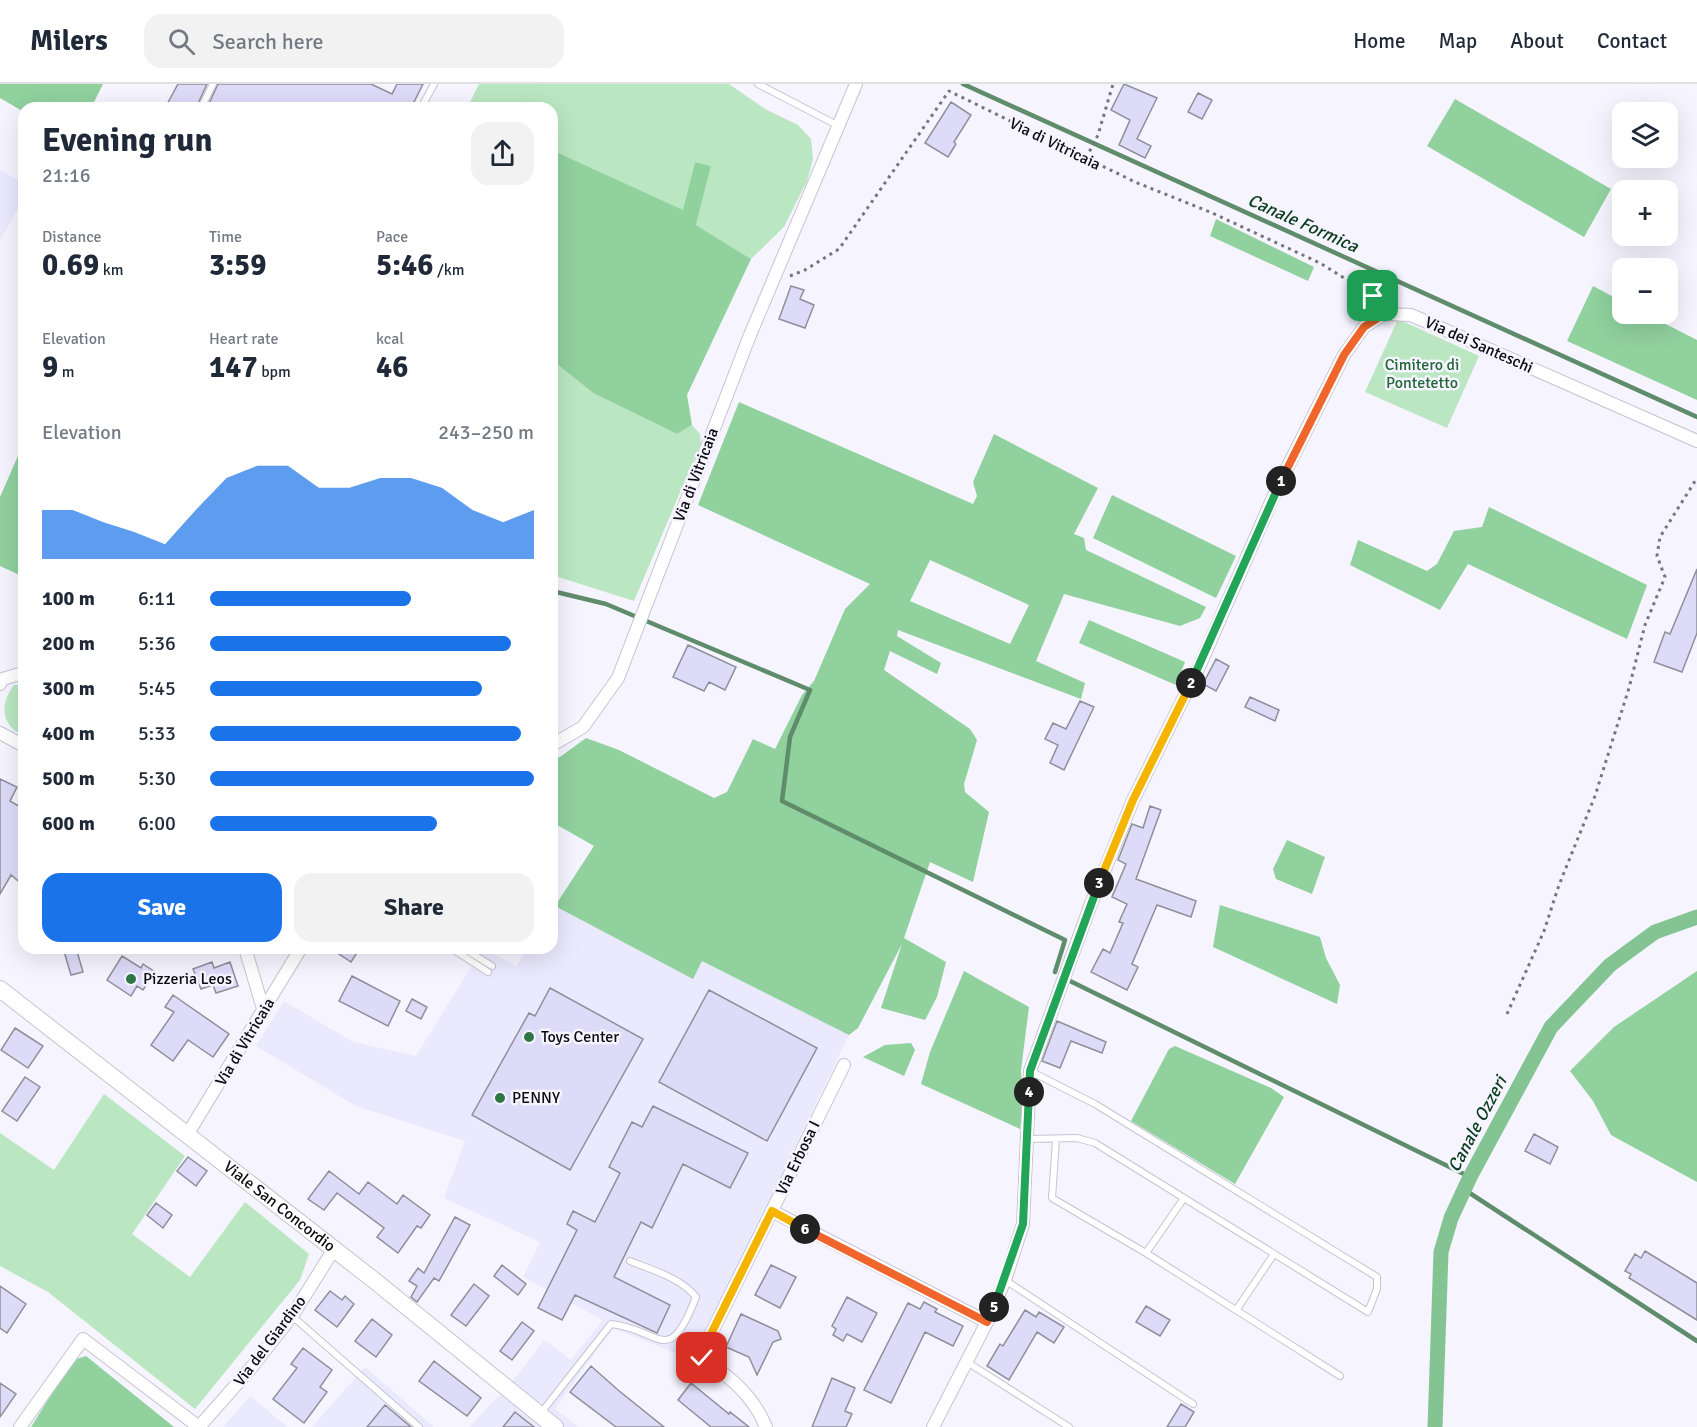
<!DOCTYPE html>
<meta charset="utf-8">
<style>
body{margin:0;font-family:Signika,sans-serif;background:#f2f2f3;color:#1f2937;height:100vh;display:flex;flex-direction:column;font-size:22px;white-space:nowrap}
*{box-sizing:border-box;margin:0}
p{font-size:20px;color:#747a83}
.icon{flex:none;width:33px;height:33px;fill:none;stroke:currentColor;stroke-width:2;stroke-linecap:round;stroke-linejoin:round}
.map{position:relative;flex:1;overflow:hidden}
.drawer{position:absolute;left:18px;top:18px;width:540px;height:852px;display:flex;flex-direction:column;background:#fff;border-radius:18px;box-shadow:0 6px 24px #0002}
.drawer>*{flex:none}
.buttons{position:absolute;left:1612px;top:18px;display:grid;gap:12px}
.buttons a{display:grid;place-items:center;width:66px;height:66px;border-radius:12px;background:#fff;box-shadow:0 6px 24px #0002;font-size:30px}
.pin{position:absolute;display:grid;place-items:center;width:51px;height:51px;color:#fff;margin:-26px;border-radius:12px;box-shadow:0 3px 9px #0006}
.km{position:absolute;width:30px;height:30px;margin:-15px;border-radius:50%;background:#222;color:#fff;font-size:16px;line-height:30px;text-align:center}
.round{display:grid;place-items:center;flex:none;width:63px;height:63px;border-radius:18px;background:#f2f2f3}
.overview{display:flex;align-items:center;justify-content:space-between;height:102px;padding:0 24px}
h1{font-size:33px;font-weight:700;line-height:45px}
.stats{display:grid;grid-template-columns:repeat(3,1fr);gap:9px;height:102px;padding:6px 24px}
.stats div{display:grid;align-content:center}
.stats b{font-size:30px;font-weight:700}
.stats small{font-size:16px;font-weight:400}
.stats p{font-size:16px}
.chart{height:168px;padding:12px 24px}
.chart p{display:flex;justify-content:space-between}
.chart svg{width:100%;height:108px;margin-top:6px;fill:#1a73e8;opacity:.7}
.cta{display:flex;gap:12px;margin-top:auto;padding:12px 24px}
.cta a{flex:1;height:69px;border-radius:18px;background:#1a73e8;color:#fff;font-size:24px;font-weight:700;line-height:69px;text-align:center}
.cta a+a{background:#f2f2f3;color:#1f2937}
ul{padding:0 24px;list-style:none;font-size:20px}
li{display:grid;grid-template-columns:96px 72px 1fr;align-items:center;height:45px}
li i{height:15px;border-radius:8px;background:#1a73e8}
header{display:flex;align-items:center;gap:36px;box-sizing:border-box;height:84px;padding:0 30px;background:#fff;border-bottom:2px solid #e0e1e3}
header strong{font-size:28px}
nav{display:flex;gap:33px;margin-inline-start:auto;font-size:21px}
.search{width:420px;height:54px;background:#f2f2f3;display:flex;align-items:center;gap:15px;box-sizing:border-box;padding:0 21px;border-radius:18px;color:#747a83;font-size:22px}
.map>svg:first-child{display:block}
.built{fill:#eae9fd}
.green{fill:#bae7c2}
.forest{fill:#90d19e;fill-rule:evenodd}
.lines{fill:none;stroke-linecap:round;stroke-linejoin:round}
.stream{stroke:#5f8c6b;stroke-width:4.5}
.canal{stroke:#83c492;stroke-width:15}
.building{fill:#dddbf8;stroke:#8f8f9b;stroke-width:1.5}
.service-casing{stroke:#c5c4d1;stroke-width:8}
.minor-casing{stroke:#c5c4d1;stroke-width:14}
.secondary-casing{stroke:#c5c4d1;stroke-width:18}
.path{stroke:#76757c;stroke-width:3;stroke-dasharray:3 4.5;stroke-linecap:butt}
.service{stroke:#fff;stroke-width:6}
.minor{stroke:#fff;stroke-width:12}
.secondary{stroke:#fff;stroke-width:16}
.split-1-casing{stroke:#fff;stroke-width:12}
.split-2-casing{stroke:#fff;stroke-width:12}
.split-3-casing{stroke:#fff;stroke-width:12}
.split-4-casing{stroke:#fff;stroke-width:12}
.split-5-casing{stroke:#fff;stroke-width:12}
.split-6-casing{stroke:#fff;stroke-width:12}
.split-7-casing{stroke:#fff;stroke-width:12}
.split-1{stroke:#f0652b;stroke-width:8}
.split-2{stroke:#22a559;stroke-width:8}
.split-3{stroke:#f5b400;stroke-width:8}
.split-4{stroke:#22a559;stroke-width:8}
.split-5{stroke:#22a559;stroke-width:8}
.split-6{stroke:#f0652b;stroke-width:8}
.split-7{stroke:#f5b400;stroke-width:8}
.poi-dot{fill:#2e7744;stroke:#f5f4ff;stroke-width:2}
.labels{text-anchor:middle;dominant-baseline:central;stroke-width:5;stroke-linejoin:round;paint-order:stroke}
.street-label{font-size:16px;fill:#0b0b0f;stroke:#f5f4ff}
.park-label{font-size:16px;fill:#226637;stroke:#f5f4ff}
.poi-label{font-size:16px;fill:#0b0b0f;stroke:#f5f4ff;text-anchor:start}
.water-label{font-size:18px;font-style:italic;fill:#0b3c1c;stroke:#f5f4ff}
</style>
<header>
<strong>Milers</strong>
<div class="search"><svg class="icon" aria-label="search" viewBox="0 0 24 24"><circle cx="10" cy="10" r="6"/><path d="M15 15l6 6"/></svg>Search here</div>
<nav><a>Home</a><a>Map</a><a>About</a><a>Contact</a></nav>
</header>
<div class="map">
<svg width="1697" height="1343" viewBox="0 0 1697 1343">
<rect width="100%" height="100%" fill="#f5f4ff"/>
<path class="built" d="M0,86l24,13v15l-24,42z
M555,822l138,72 9,-18 147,75 -157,325 -79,-32 -58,81 24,18h-110l48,-51 27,-36 27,20 32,-40 -80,-43 17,-35 -96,-44 21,-57 -109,-35 -100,-60 28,-45 69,41 63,14 67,-108 33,18 12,-18h24v-38z
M365,1283l69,60h-122z
M250,1312l38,31h-65z"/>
<path class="green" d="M479,0h250l36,25 33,16 13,14 2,20 -6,22 -23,46 -33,32 -55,-34 15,-59 -16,-4 -11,49 -132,-61v-42h-85z
M1398,235l81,37 -32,72 -82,-36z
M552,276l41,33 84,41 15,-9 8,9 1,9 -67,158 -82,-26z
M14,601h10v51c-24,-11 -24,-32 -10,-51z
M104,1010l81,62 -53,78 58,43 55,-75 64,52 -9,26 -105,129 -147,-117 -48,-26v-133l54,37z"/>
<path class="forest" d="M0,0h103l-12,24h-67v4l-24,-14z
M1455,15l156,90 -27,48 -157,-91z
M552,66l131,60 12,-48 16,4 -15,59 55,34 -64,136 5,30 -15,9 -84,-41 -41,-33z
M1216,135l98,48 -6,14 -98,-45z
M1593,202l30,16v12h23l51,26v60l-130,-59z
M739,318l234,102 4,-8 -4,-14 21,-48 104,54 -24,46 10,4 2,12 120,57 -6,11 -20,8 -116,-32 -28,67 49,22 -4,16 -183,-69 -1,6 44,27 -4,11 -47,-23 -6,19 86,59 7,11 -13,44 1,8 24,20 -16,70 -43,-20 -26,76 42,24 -9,35 -12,23 -44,-12 21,-64 -44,84 -9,7 -147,-74 -9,18 -138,-73 39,-60 -42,-24v-63l8,-2 26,-19 33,12 95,48 13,-6 26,-53 22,10 27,-54 12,-14 31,-72 25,-25 -172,-79zM930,476l99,45 -19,39 -100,-43z
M24,358v135l-24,-11v-69z
M1112,411l124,61 -20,42 -123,-60z
M1489,423l158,78 -20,54 -159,-75 -28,46 -90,-45 8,-25 69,31 10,-7 17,-33 28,-4z
M1089,536l96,42 -9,23 -97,-42z
M1287,756l38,17 -13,37 -36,-15 -3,-10z
M1220,821l100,32 6,21 14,27 -3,19 -124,-57z
M964,887l65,36 -8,63 2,40 -3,19 -99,-45 9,-32z
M1697,887v211l-86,-47 -18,-34 -23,-30 44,-44z
M911,959l4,7 -11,26 -41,-19 22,-12z
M1175,962l96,42 13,9 -49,87 -104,-63 38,-72z
M86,1272l88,71h-143l42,-67z"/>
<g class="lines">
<path class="stream" d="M963,0l734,333
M552,507l54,13 204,86 -20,47 -8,64 283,139 -10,32
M1070,897l400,196
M1465,1106l232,151"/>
<path class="canal" d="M1435,1343l6,-175 10,-34 19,-41 81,-150 59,-62 45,-33 42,-15"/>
</g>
<path class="building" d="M178,0h29l-11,24h-31z
M218,0h153l21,10 5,-10h26l-12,24h-204z
M1124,0l33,14 -20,41 14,7 -6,12 -26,-13 11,-25 -19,-10z
M1198,9l14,7 -10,19 -14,-7z
M951,18l20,13 -17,27 2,2 -8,13 -23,-14z
M791,202l13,4 -4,9 14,6 -9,23 -26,-9z
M1697,485v64l-15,39 -28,-10 11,-30 5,2z
M688,561l48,22 -11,23 -16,-8 -5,9 -31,-14z
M1216,575l13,7 -13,25 -13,-7z
M1250,613l29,13 -4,11 -30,-14z
M1080,617l14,6 -30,63 -14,-7 8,-18 -13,-6 8,-16 13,6z
M0,695l17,8 -7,14 14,8v77l-13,-11 -11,19z
M1150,722l11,4 -25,69 60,22 -5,16 -34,-12 -25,59 6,3 -11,23 -36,-18 12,-23 7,4 13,-30 -4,-1 8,-18 -15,-7 14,-33 -8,-4 14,-36 11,4z
M63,864h13l7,24 -12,3z
M330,864h30l-9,14z
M122,872l19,12 2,-4 12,8 -12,18 -6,-4 -6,10 -24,-16z
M212,878l2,6 16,-6 8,24 -22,7 -3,-8 -12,4 -8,-20z
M352,892l48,25 -12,25 -49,-25z
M550,904l93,51 -73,131 -98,-55 57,-102 6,3z
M709,906l108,58 -50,93 -108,-59z
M173,911l56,39 -16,23 -25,-17 -15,21 -22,-16 23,-33 -9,-5z
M412,915l15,8 -6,12 -15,-8z
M1057,937l49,21 -4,11 -31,-12 -11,27 -18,-7z
M15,944l28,18 -15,22 -27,-18z
M25,993l15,10 -23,34 -15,-10z
M653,1022l95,47 -18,35 -47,-24 -31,64 -11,-6 -27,55 56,28 -13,28 -82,-38 -13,25 -24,-12 39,-78 -10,-6 6,-13 22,11 25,-49 -11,-6 23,-45 10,5z
M1534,1050l24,13 -8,17 -25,-13z
M188,1073l19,14 -11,15 -19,-15z
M329,1087l30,23 9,-12 29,22 6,-9 27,20 -9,13 -4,-2 -19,27 -21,-16 7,-9 -47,-35 -13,17 -16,-11z
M156,1119l16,12 -9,13 -16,-13z
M455,1133l15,8 -31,56 -5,-3 -17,24 -6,-5 6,-11 -8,-5 9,-13 6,5z
M1645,1167l52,32v37l-68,-42 2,-4 -6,-3 10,-17 6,4z
M502,1181l24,19 -8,11 -24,-19z
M771,1181l25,12 -16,31 -25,-13z
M474,1200l15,12 -23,30 -15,-11z
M0,1202l26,18 -19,29 -7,-5z
M330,1207l12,9 3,-4 9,8 -17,23 -22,-17z
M847,1213l30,16 -15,29 -15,-8 -4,7 -10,-6 3,-6 -4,-3z
M924,1218l13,7 -2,3 28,14 -10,20 -28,-14 -34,71 -27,-13 44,-87 12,6z
M1146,1222l24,14 -10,16 -24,-14z
M1025,1226l11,7 3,-5 25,15 -10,16 -17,-11 -28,48 -22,-14 13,-22 3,2z
M741,1230l37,17 3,8 -8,3 -16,33 -8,-18 -23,-10z
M372,1235l20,16 -16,22 -21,-16z
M522,1238l12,9 -22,29 -12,-9z
M303,1264l29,22 -12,17 7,5 -23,31 -31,-24 24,-31 -6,-4z
M434,1277l47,37 -14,18 -48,-35z
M591,1282l27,24 46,37h-48l-46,-35z
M832,1294l23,10 -10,23 7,3 -6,13h-34z
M0,1299l16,11 -16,23z
M691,1299l38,31 1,-2 19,15h-38l-33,-27z
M1181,1320l13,8 -9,15h-18z
M385,1321l26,22h-44z
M515,1328l19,15h-31z"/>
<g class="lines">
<g class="service-casing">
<path id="service" d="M758,0l79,41
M201,24l12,-24
M421,24l13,-24
M451,864l37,24
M463,864l29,18
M1028,1055l49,-1 18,5 273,169 9,-23v-12l-282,-173 -65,-33
M1056,1055l-4,59 94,55 194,123
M1146,1169l38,-55
M1005,1196l188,124
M1237,1225l37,-55
M292,1232l127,111
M967,1278l102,65
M540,1330l71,-90c50,5 57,46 85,-27 -15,-19 -44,-27 -66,-36"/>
</g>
<g class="minor-casing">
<path id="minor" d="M0,600l3,-5 16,-5 5,3
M0,649l24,13
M552,661l31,-18 35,-49 132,-343 106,-251
M245,864l19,64
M187,1051l114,-187
M772,1127l215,111
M20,1343l63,-88 116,88
M199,1343l52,-59 41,-52 42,-67
M766,1343c-13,-32 -36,-50 -64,-69l-1,-4 143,-289
M933,1343l54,-105 18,-42 18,-56 7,-153 61,-167 42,-104 67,-135 78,-179 66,-131 20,-28 20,-13 27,1 286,126"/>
</g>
<g class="secondary-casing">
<g id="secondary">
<path id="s1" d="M0,905l375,292 180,146"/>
</g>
</g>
<path class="path" d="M1086,74l12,-23 15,-51
M790,192l15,-6 34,-21 110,-158 186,91 75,30 110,51 53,33 5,9
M1507,930l37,-83 15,-46 36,-89 34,-108 16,-63 20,-48 -8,-21 3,-19 37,-59"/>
<use href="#service" class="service"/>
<use href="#minor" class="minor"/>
<use href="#secondary" class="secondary"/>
</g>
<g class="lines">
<g class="split-1-casing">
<path id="split-1" d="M1281,397l63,-126 20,-28 20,-13 -11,-18"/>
</g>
<g class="split-2-casing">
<path id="split-2" d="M1191,599l90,-202"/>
</g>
<g class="split-3-casing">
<path id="split-3" d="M1099,799l34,-83 58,-117"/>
</g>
<g class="split-4-casing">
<path id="split-4" d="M1029,1008l1,-21 69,-188"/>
</g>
<g class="split-5-casing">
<path id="split-5" d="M994,1223l29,-83 6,-132"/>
</g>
<g class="split-6-casing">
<path id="split-6" d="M805,1145l182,93 7,-15"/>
</g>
<g class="split-7-casing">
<path id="split-7" d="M702,1274l-1,-4 71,-143 33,18"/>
</g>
<use href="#split-1" class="split-1"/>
<use href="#split-2" class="split-2"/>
<use href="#split-3" class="split-3"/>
<use href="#split-4" class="split-4"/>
<use href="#split-5" class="split-5"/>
<use href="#split-6" class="split-6"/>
<use href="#split-7" class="split-7"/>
</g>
<g class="poi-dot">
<circle cx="131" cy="895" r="6"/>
<circle cx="529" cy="953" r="6"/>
<circle cx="500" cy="1014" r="6"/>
</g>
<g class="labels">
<g class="street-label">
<text transform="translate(1055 60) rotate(26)">Via di Vitricaia</text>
<text transform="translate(1479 261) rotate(24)">Via dei Santeschi</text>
<text transform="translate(696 391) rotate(-69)">Via di Vitricaia</text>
<text transform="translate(245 958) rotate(-59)">Via di Vitricaia</text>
<text transform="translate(798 1074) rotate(-64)">Via Erbosa I</text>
<text stroke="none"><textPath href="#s1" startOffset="354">Viale San Concordio</textPath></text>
<text transform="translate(270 1257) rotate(-53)">Via del Giardino</text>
</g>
<g class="park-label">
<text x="1422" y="281">Cimitero di<tspan x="1422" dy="18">Pontetetto</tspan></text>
</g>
<g class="poi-label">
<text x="143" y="895">Pizzeria Leos</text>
<text x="541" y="953">Toys Center</text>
<text x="512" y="1014">PENNY</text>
</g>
<g class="water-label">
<text transform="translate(1303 139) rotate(24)">Canale Formica</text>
<text transform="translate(1477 1040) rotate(-62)">Canale Ozzeri</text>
</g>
</g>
</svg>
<div class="buttons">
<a><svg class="icon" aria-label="layers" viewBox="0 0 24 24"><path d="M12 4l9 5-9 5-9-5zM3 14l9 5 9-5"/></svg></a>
<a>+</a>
<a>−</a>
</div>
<div class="pin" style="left:1373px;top:212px;background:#1e9e55"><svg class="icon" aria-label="arrive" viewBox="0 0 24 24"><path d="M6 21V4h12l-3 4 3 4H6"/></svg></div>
<div class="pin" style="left:702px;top:1274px;background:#d93025"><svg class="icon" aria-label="check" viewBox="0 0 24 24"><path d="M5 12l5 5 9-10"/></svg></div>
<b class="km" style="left:1281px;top:397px">1</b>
<b class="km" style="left:1191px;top:599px">2</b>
<b class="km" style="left:1099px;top:799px">3</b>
<b class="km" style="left:1029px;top:1008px">4</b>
<b class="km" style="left:994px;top:1223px">5</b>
<b class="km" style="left:805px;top:1145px">6</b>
<section class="drawer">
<div class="overview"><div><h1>Evening run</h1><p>21:16</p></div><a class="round"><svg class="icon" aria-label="share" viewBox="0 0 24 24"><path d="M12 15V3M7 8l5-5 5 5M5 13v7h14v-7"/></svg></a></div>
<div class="stats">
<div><p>Distance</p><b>0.69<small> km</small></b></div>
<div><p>Time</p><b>3:59</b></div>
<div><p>Pace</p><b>5:46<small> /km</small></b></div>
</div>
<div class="stats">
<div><p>Elevation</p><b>9<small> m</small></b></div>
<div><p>Heart rate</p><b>147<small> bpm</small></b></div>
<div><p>kcal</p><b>46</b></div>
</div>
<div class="chart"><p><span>Elevation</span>243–250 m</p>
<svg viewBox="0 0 160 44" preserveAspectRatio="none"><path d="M0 44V24L10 24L20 29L30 33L40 38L50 24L60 11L70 6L80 6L90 15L100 15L110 11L120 11L130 15L140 24L150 29L160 24V44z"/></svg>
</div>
<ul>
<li><b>100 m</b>6:11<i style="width:62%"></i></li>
<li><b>200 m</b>5:36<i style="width:93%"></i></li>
<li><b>300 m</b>5:45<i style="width:84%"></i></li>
<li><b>400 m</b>5:33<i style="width:96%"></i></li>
<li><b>500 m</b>5:30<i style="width:100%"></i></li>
<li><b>600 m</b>6:00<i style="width:70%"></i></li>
</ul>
<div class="cta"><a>Save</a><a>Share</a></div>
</section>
</div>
